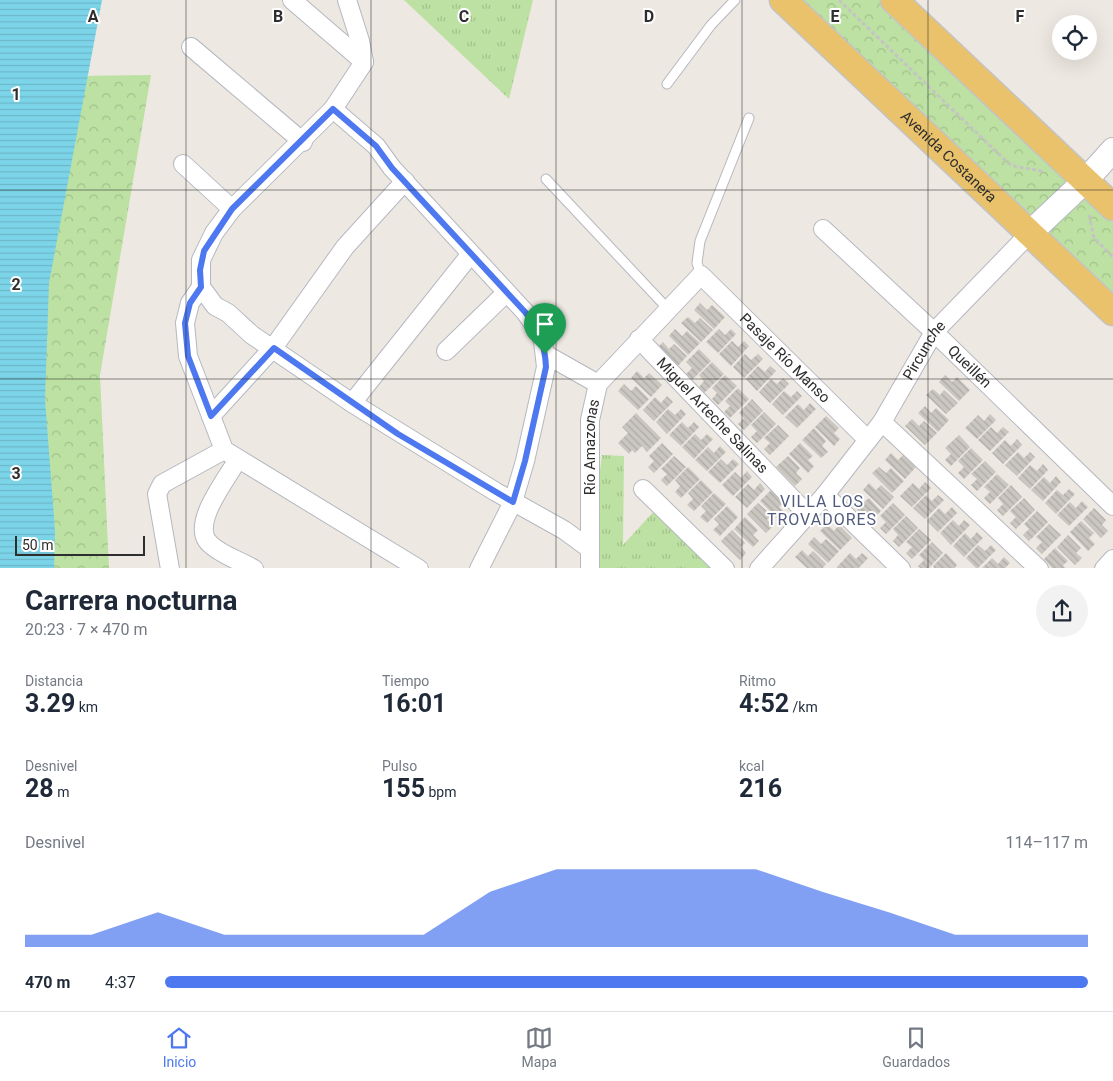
<!DOCTYPE html>
<html lang="es">
<meta charset="utf-8">
<style>
body{margin:0;font-family:Roboto,sans-serif;background:#f2f2f3;color:#1f2937;height:100vh;display:flex;flex-direction:column;font-size:19px;white-space:nowrap}
*{box-sizing:border-box;margin:0}
p{font-size:16px;color:#747a83}
.icon{flex:none;width:28px;height:28px;fill:none;stroke:currentColor;stroke-width:2;stroke-linecap:round;stroke-linejoin:round}
.map{position:relative;height:568px;overflow:hidden}
.sheet{display:flex;flex-direction:column;background:#fff;flex:1}
.sheet>*{flex:none}
.buttons{position:absolute;left:1052px;top:15px;display:grid;gap:10px}
.buttons a{display:grid;place-items:center;width:45px;height:45px;border-radius:50%;background:#fff;box-shadow:0 5px 20px #0002;font-size:25px}
.scale{position:absolute;left:15px;bottom:12px;width:130px;box-sizing:border-box;padding-left:5px;border:2px solid #2e2e2e;border-top:0;font-size:14px;line-height:18px;white-space:nowrap;color:#2e2e2e;-webkit-text-stroke:4px #fff;paint-order:stroke}
.pin{position:absolute;display:grid;place-items:center;width:42px;height:42px;color:#fff;margin:-51px -21px;border-radius:50% 50% 50% 0;rotate:-45deg;box-shadow:0 0 5px #0007}
.pin .icon{rotate:45deg}
.round{display:grid;place-items:center;flex:none;width:52px;height:52px;border-radius:26px;background:#f2f2f3}
.overview{display:flex;align-items:center;justify-content:space-between;height:85px;padding:0 25px}
h1{font-size:28px;font-weight:700;line-height:38px}
.metrics{display:grid;grid-template-columns:repeat(3,1fr);gap:8px;height:85px;padding:5px 25px}
.metrics div{display:grid;align-content:center}
.metrics b{font-size:25px;font-weight:700}
.metrics small{font-size:14px;font-weight:400}
.metrics p{font-size:14px}
.chart{height:140px;padding:10px 25px}
.chart p{display:flex;justify-content:space-between}
.chart svg{width:100%;height:90px;margin-top:5px;fill:#4d78f0;opacity:.7}
ul{padding:0 25px;list-style:none;font-size:16px}
li{display:grid;grid-template-columns:80px 60px 1fr;align-items:center;height:38px}
li i{height:12px;border-radius:6px;background:#4d78f0}
.dock{display:flex;justify-content:space-around;align-items:center;height:70px;border-top:1px solid #e0e1e3;background:#fff;font-size:14px;color:#747a83}
.dock a{display:grid;justify-items:center;gap:2px}
.dock .selected{color:#4d78f0}
.map>svg:first-child{display:block}
.grass{fill:url(#grass-tufts)}
.forest{fill:url(#forest-crowns)}
.water{fill:url(#water-rules)}
.building{fill:url(#building-back-hatch)}
.lines{fill:none;stroke-linecap:round;stroke-linejoin:round}
.lane-casing{stroke:#b5b8c0;stroke-width:11}
.street-casing{stroke:#b5b8c0;stroke-width:20}
.secondary-casing{stroke:#b5b8c0;stroke-width:26}
.primary-casing{stroke:#c4c4c4;stroke-width:29}
.path{stroke:#c4c4c4;stroke-width:3;stroke-dasharray:4 2.5;stroke-linecap:butt}
.lane{stroke:#fff;stroke-width:9}
.street{stroke:#fff;stroke-width:18}
.secondary{stroke:#fff;stroke-width:24}
.primary{stroke:#eac26b;stroke-width:26}
.route-casing{stroke:#fff;stroke-width:10}
.route{stroke:#4d78f0;stroke-width:6}
.grid{fill:none;stroke:#2e2e2e;stroke-width:1;stroke-opacity:0.55}
.labels{text-anchor:middle;dominant-baseline:central;stroke-width:4;stroke-linejoin:round;paint-order:stroke}
.street-label{font-size:15px;fill:#2e2e2e;stroke:#fff}
.neighbourhood-label{font-size:16px;letter-spacing:1px;fill:#505b7d;stroke:#fff}
.grid-label{font-size:16px;text-anchor:middle;font-weight:bold;fill:#2e2e2e;stroke:#fff;stroke-width:4;stroke-linejoin:round;paint-order:stroke}
</style>
<div class="map">
<svg width="1113" height="569" viewBox="0 0 1113 569">
<defs>
<pattern id="grass-tufts" width="24" height="20" patternUnits="userSpaceOnUse" patternTransform="scale(1.25)"><rect width="24" height="20" fill="#bce1a2"/><path d="M3 7l-1-3M5 7V3M7 7l1-3M15 17l-1-3M17 17v-4M19 17l1-3" fill="none" stroke="#a2c18c"/></pattern>
<pattern id="forest-crowns" width="20" height="18" patternUnits="userSpaceOnUse" patternTransform="scale(1.25)"><rect width="20" height="18" fill="#bce1a2"/><path d="M2 6a3 3 0 1 1 6 0M12 15a3 3 0 1 1 6 0" fill="none" stroke="#a2c18c"/></pattern>
<pattern id="water-rules" width="6" height="5" patternUnits="userSpaceOnUse" patternTransform="scale(1.25)"><rect width="6" height="5" fill="#7cd4e9"/><path d="M0 2.5h6" fill="none" stroke="#6cb6c8"/></pattern>
<pattern id="building-back-hatch" width="6" height="6" patternUnits="userSpaceOnUse" patternTransform="scale(1.25)"><rect width="6" height="6" fill="#cac6c0"/><path d="M-1 5l2 2M0 0l6 6M5-1l2 2" fill="none" stroke="#aeaaa5"/></pattern>
</defs>
<rect width="100%" height="100%" fill="#eee8e2"/>
<path class="grass" d="M404,0h129l-24,99z
M602,455l22,1 -1,89 32,-35 63,58h-118l-10,-19z"/>
<path class="forest" d="M796,0h86l231,216v89z
M151,75l-51,300 9,193h-109v-491z"/>
<path class="water" d="M0,0h102l-53,283 -4,116 10,132 -1,37h-54z"/>
<path class="building" d="M700,303l7,7 5,-5 13,12 -11,12 -20,-19z
M688,317l7,6 5,-5 13,12 -12,12 -20,-19z
M675,329l7,7 5,-5 13,12 -12,12 -19,-19z
M719,329l6,6 6,-6 5,5 -18,19 -12,-11z
M732,341l6,6 6,-6 5,5 -18,20 -12,-12z
M663,342l6,7 5,-5 13,12 -11,12 -20,-19z
M699,349l12,12 -19,19 -6,-6 6,-6 -6,-6z
M745,354l6,6 7,-6 5,5 -19,19 -11,-11z
M712,362l12,12 -20,19 -5,-6 5,-6 -5,-6z
M758,366l7,6 5,-6 6,5 -19,20 -11,-12z
M637,371l7,7 5,-5 13,12 -11,12 -20,-19z
M725,375l12,11 -19,19 -6,-6 5,-6 -5,-5z
M945,375l7,7 5,-5 13,13 -11,11 -20,-19z
M783,378l6,6 -19,19 -11,-11 12,-13 6,5z
M624,384l7,7 5,-5 13,13 -11,11 -20,-19z
M738,388l11,11 -19,19 -6,-6 6,-6 -5,-5z
M933,389l7,6 4,-5 14,13 -12,11 -20,-19z
M784,391l7,6 6,-6 5,5 -19,19 -11,-11z
M667,396l6,6 -19,19 -11,-11 12,-13 6,6z
M752,399l11,12 -19,19 -6,-6 6,-6 -5,-5z
M810,403l6,6 -19,19 -12,-11 13,-13 6,6z
M925,406l6,7 5,-5 13,12 -11,12 -20,-19z
M668,409l7,6 6,-6 5,5 -19,20 -11,-12z
M764,412l12,12 -19,19 -6,-6 6,-6 -6,-6z
M636,413l25,25 -14,14 -5,-6 -7,7 -3,-3 -3,4 -11,-11 10,-10 -6,-6z
M990,414l6,6 -19,19 -12,-11 13,-13 6,6z
M826,416l13,12 -5,5 6,6 -6,7 -19,-19z
M912,419l7,7 5,-5 13,12 -12,12 -20,-19z
M682,422l6,6 6,-6 5,5 -18,19 -12,-11z
M778,425l11,11 -19,19 -6,-6 6,-6 -6,-5z
M991,427l6,6 6,-6 6,5 -19,19 -12,-11z
M814,428l12,13 -4,5 6,6 -7,6 -19,-18z
M695,434l6,6 6,-6 6,5 -19,20 -12,-12z
M959,435l11,12 -19,19 -6,-6 6,-6 -6,-6z
M1017,439l5,6 -19,19 -11,-11 13,-13 6,6z
M662,443l11,11 -19,19 -6,-6 6,-6 -5,-5z
M800,443l13,13 -5,4 6,6 -6,7 -19,-19z
M720,446l6,6 -19,19 -12,-11 13,-13 6,6z
M971,448l12,12 -19,19 -6,-6 6,-6 -6,-6z
M1018,452l6,6 6,-6 5,5 -18,19 -12,-11z
M891,453l7,7 5,-5 13,12 -11,12 -20,-19z
M674,456l12,11 -19,19 -6,-6 6,-6 -6,-5z
M788,456l12,12 -4,5 6,6 -7,7 -19,-19z
M721,459l6,6 6,-6 6,5 -19,19 -12,-11z
M985,461l11,11 -19,19 -6,-6 6,-6 -6,-5z
M1043,464l5,6 -18,19 -12,-11 12,-13 7,6z
M688,467l12,12 -19,19 -6,-6 5,-6 -5,-6z
M879,467l7,6 5,-5 13,13 -12,12 -20,-20z
M747,471l5,6 -19,19 -11,-11 13,-13 6,6z
M997,474l12,11 -19,19 -6,-6 6,-6 -6,-5z
M1056,476l5,6 -18,19 -12,-11 13,-13 6,6z
M701,480l12,12 -19,19 -7,-6 6,-6 -5,-6z
M925,482l6,6 -19,19 -12,-11 13,-13 6,6z
M760,483l5,6 -18,19 -12,-11 13,-13 6,6z
M869,483l7,7 5,-5 13,12 -11,12 -20,-19z
M1011,485l11,12 -19,19 -6,-6 6,-6 -5,-6z
M1069,489l6,5 -19,20 -11,-11 12,-13 6,5z
M771,490l13,13 -5,4 6,6 -6,7 -19,-19z
M714,493l12,11 -19,19 -7,-6 6,-6 -5,-5z
M926,495l6,6 6,-6 6,5 -19,19 -12,-11z
M857,496l6,7 6,-5 12,13 -11,11 -20,-19z
M1024,498l11,12 -19,19 -6,-6 6,-6 -6,-6z
M1082,501l6,6 -19,19 -12,-11 13,-13 6,6z
M758,503l13,12 -4,5 6,6 -7,7 -19,-19z
M893,503l12,12 -19,19 -6,-6 6,-6 -6,-6z
M727,506l11,11 -18,19 -7,-6 6,-6 -5,-5z
M952,507l5,6 -19,19 -11,-11 12,-13 6,6z
M1094,508l12,12 -4,5 6,6 -7,7 -18,-19z
M1037,511l11,11 -19,19 -6,-6 6,-6 -5,-5z
M906,516l12,12 -19,19 -6,-6 5,-6 -5,-6z
M745,517l13,13 -5,5 6,6 -6,6 -19,-18z
M953,520l6,6 5,-6 6,5 -19,20 -11,-12z
M1081,521l13,12 -5,5 6,6 -7,7 -18,-19z
M827,524l7,7 5,-6 13,13 -12,12 -20,-19z
M1049,524l12,11 -19,19 -6,-6 6,-6 -6,-5z
M919,529l12,11 -19,19 -6,-6 6,-6 -6,-5z
M732,530l13,13 -4,4 5,6 -6,7 -19,-19z
M977,532l6,6 -19,19 -11,-11 12,-13 6,6z
M1068,535l13,13 -5,5 6,5 -7,7 -18,-18z
M814,537l7,7 5,-5 13,12 -11,12 -20,-19z
M932,542l11,11 -15,16h-7l-3,-3 6,-6 -5,-5z
M978,545l7,6 6,-6 5,5 -19,19 -11,-11z
M1055,548l13,13 -5,4 3,4h-13l-9,-10z
M802,550l6,6 5,-5 13,13 -4,5h-14l-13,-12z
M850,553l6,6 6,-6 6,5 -10,11h-19l-2,-2z
M946,553l11,12 -3,4h-19l-2,-3z
M1004,557l6,6 -6,6h-23l11,-11 6,6z"/>
<g class="lines">
<g class="lane-casing">
<path id="lane" d="M667,84l44,-59 24,-25
M546,179l122,130
M701,275l-4,-12 3,-22 49,-123"/>
</g>
<g class="street-casing">
<g id="street">
<path d="M292,0l72,62"/>
<path d="M347,0l13,41 4,21 -31,47 43,37 16,22 133,144 14,19 4,10 3,26 -21,94 -12,41 -34,67"/>
<path d="M191,47l112,95"/>
<path d="M333,109l-101,100 -18,24 -13,27v27l14,19 13,7 24,22 100,68 144,89 68,38 26,19"/>
<path d="M183,164l49,45"/>
<path id="s1" d="M823,229l111,103 179,174"/>
<path d="M201,287l-11,16 -5,20 3,33 36,94 195,119"/>
<path id="s2" d="M639,339l169,176"/>
<path d="M446,351l60,-58"/>
<path d="M545,354l53,30"/>
<path d="M352,403l118,-148"/>
<path d="M211,416l62,-68 72,-101 60,-66"/>
<path d="M882,422l157,147"/>
<path d="M238,459c-11,20 -49,66 -28,85 11,11 31,17 44,25"/>
<path d="M643,489l82,80"/>
<path d="M825,495l76,74"/>
<path d="M170,569l-13,-75 5,-10 62,-34"/>
<path id="s3" d="M590,569v-149l8,-36 103,-109 167,165"/>
<path id="s4" d="M759,569l66,-74 57,-73 52,-90 96,-99"/>
<path d="M1104,569l9,-10"/>
</g>
</g>
<g class="secondary-casing">
<path id="secondary" d="M1030,233l55,-52 28,-31"/>
</g>
<g class="primary-casing">
<g id="primary">
<path id="s5" d="M783,0l330,312"/>
<path d="M894,0l219,207"/>
</g>
</g>
<path class="path" d="M839,0l169,163c12,7 23,4 35,9
M1089,215l5,23 19,19"/>
<use href="#lane" class="lane"/>
<use href="#street" class="street"/>
<use href="#secondary" class="secondary"/>
<use href="#primary" class="primary"/>
</g>
<g class="lines">
<g class="route-casing">
<path id="route" d="M333,109l43,37 16,22 133,144c14,17 20,33 21,55l-21,94 -12,41 -115,-68 -124,-86 -63,68 -23,-60 -3,-33 5,-20 11,-16 -1,-17 4,-19 28,-42z"/>
</g>
<use href="#route" class="route"/>
</g>
<path class="grid" d="M186,0v569M371,0v569M556,0v569M742,0v569M928,0v569M0,190h1113M0,379h1113"/>
<g class="labels">
<g class="street-label">
<text stroke="none"><textPath href="#s5" startOffset="228">Avenida Costanera</textPath></text>
<text stroke="none"><textPath href="#s4" startOffset="275">Pircunche</textPath></text>
<text stroke="none"><textPath href="#s3" startOffset="454">Pasaje Río Manso</textPath></text>
<text stroke="none"><textPath href="#s1" startOffset="201">Queillén</textPath></text>
<text stroke="none"><textPath href="#s2" startOffset="106">Miguel Arteche Salinas</textPath></text>
<text stroke="none"><textPath href="#s3" startOffset="122">Río Amazonas</textPath></text>
</g>
<g class="neighbourhood-label">
<text x="822" y="501">VILLA LOS<tspan x="822" dy="18">TROVADORES</tspan></text>
</g>
</g>
<g class="grid-label">
<text x="93" y="22">A</text>
<text x="278" y="22">B</text>
<text x="464" y="22">C</text>
<text x="649" y="22">D</text>
<text x="835" y="22">E</text>
<text x="1020" y="22">F</text>
<text x="16" y="100">1</text>
<text x="16" y="290">2</text>
<text x="16" y="479">3</text>
</g>
</svg>
<div class="buttons">
<a><svg class="icon" aria-label="locate" viewBox="0 0 24 24"><circle cx="12" cy="12" r="6"/><path d="M12 2v4M12 18v4M2 12h4M18 12h4"/></svg></a>
</div>
<div class="scale">50 m</div>
<div class="pin" style="left:545px;top:354px;background:#1e9e55"><svg class="icon" aria-label="arrive" viewBox="0 0 24 24"><path d="M6 21V4h12l-3 4 3 4H6"/></svg></div>
</div>
<section class="sheet">
<div class="overview"><div><h1>Carrera nocturna</h1><p>20:23 · 7 × 470 m</p></div><a class="round"><svg class="icon" aria-label="share" viewBox="0 0 24 24"><path d="M12 15V3M7 8l5-5 5 5M5 13v7h14v-7"/></svg></a></div>
<div class="metrics">
<div><p>Distancia</p><b>3.29<small> km</small></b></div>
<div><p>Tiempo</p><b>16:01</b></div>
<div><p>Ritmo</p><b>4:52<small> /km</small></b></div>
</div>
<div class="metrics">
<div><p>Desnivel</p><b>28<small> m</small></b></div>
<div><p>Pulso</p><b>155<small> bpm</small></b></div>
<div><p>kcal</p><b>216</b></div>
</div>
<div class="chart"><p><span>Desnivel</span>114–117 m</p>
<svg viewBox="0 0 160 44" preserveAspectRatio="none"><path d="M0 44V38L10 38L20 27L30 38L40 38L50 38L60 38L70 17L80 6L90 6L100 6L110 6L120 17L130 27L140 38L150 38L160 38V44z"/></svg>
</div>
<ul>
<li><b>470 m</b>4:37<i style="width:100%"></i></li>
</ul>
</section>
<nav class="dock">
<a class="selected"><svg class="icon" aria-label="home" viewBox="0 0 24 24"><path d="M3 11l9-7 9 7M6 9v11h12V9"/></svg>Inicio</a>
<a><svg class="icon" aria-label="map" viewBox="0 0 24 24"><path d="M3 6l6-2 6 2 6-2v14l-6 2-6-2-6 2zM9 4v14M15 6v14"/></svg>Mapa</a>
<a><svg class="icon" aria-label="saved" viewBox="0 0 24 24"><path d="M7 4h10v16l-5-4-5 4z"/></svg>Guardados</a>
</nav>
